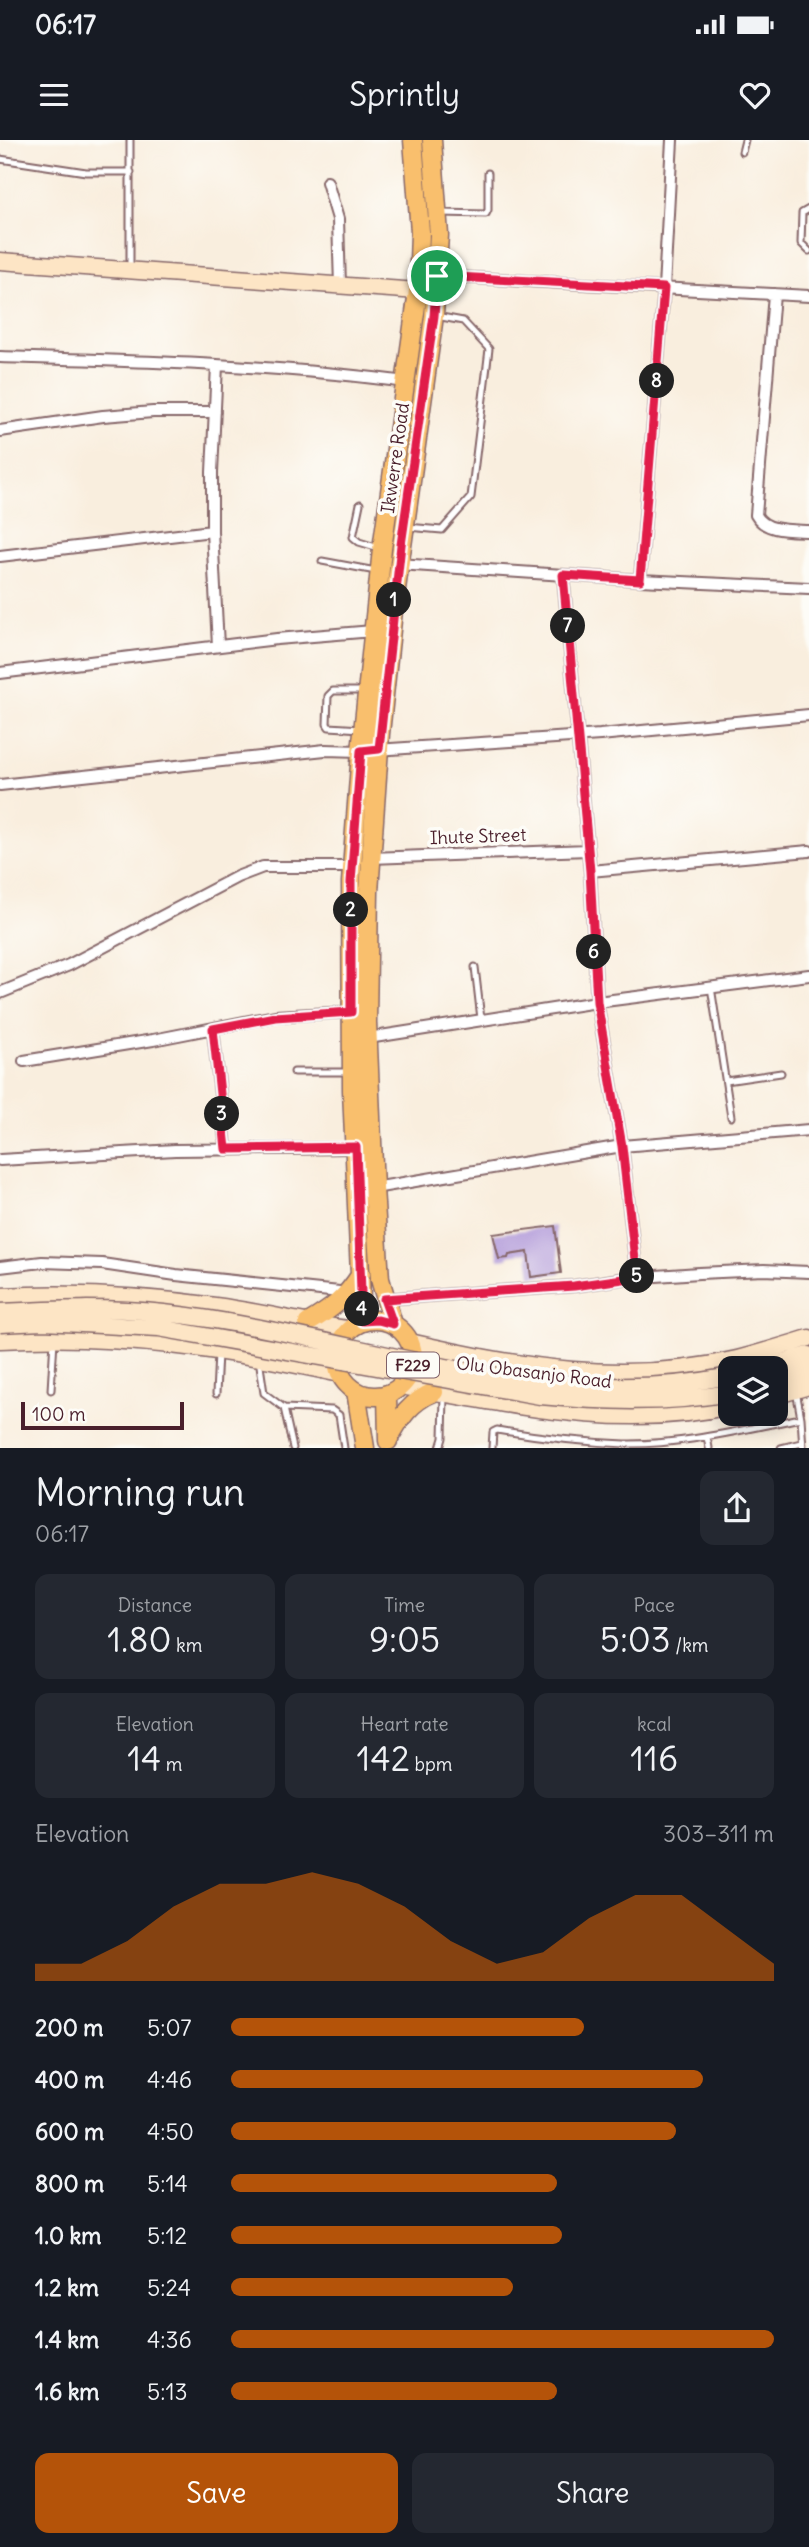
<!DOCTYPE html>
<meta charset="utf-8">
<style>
body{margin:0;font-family:Delius,sans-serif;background:#242831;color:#f1f3f6;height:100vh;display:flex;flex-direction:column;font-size:26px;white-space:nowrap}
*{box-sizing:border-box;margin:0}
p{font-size:23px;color:#9ea1a6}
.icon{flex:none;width:38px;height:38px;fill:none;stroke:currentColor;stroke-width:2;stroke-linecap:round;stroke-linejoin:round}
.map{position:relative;height:1308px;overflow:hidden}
.side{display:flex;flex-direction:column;background:#171b24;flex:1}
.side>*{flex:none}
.controls{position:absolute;left:718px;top:1216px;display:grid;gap:14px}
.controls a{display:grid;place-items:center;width:70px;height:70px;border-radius:14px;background:#171b24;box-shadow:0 4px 18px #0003;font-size:35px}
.scale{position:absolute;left:21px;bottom:18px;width:163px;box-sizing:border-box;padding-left:7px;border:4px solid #4a1f2b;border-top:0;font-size:19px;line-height:24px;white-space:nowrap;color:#4a1f2b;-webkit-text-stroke:5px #fdfcf7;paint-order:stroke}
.pin{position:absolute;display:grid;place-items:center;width:60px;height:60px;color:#fff;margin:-30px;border:4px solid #fff;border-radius:50%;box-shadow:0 2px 7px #0007}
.km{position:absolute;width:35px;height:35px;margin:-18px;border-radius:50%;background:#222;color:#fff;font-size:19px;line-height:35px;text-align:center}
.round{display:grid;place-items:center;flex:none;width:74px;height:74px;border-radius:14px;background:#242831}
.headline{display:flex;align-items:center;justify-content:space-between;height:119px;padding:0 35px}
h1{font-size:38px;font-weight:600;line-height:52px}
.figures{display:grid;grid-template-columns:repeat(3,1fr);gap:10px;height:119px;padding:7px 35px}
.figures div{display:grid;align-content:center;border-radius:14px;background:#242831;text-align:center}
.figures b{font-size:35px;font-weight:600}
.figures small{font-size:19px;font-weight:400}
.figures p{font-size:19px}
.chart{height:196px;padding:14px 35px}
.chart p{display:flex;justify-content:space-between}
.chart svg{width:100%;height:126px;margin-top:7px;fill:#b45309;opacity:.7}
.cta{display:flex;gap:14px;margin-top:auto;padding:14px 35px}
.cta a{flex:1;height:80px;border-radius:14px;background:#b45309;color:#fff;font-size:28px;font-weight:600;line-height:80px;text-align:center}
.cta a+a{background:#242831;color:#f1f3f6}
ul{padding:0 35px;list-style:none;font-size:23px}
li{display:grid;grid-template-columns:112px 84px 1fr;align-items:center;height:52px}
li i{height:18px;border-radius:9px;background:#b45309}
.status{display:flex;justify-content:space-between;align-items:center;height:49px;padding:0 35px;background:#171b24;direction:ltr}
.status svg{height:19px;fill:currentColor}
header{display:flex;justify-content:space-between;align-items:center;height:91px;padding:0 35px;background:#171b24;font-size:32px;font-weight:600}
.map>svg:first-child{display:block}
.building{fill:#b7a1dc}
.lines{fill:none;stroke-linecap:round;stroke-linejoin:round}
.lane-casing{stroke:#87676a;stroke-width:9}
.street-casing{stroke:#87676a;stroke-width:14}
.secondary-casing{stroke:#87676a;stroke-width:19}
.primary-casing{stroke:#87676a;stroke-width:21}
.lane{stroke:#fff;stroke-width:5}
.street{stroke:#fff;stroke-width:10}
.secondary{stroke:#fde5c5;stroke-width:16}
.primary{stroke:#f9bf6d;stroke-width:18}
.secondary-bridge-casing{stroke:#87676a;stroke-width:19;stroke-linecap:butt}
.secondary-bridge{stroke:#fde5c5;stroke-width:16}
.route-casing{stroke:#fff;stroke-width:14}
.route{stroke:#e11d48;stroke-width:9}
.labels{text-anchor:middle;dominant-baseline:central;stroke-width:7;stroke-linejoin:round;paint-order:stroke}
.shield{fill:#fdfcf7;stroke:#806168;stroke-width:2}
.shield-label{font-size:16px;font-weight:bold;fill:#4a1f2b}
.street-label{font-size:18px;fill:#4a1f2b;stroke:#fdfcf7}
</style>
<div class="status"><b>06:17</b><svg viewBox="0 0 49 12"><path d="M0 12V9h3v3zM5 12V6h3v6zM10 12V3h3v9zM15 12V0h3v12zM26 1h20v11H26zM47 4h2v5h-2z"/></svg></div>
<header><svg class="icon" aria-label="menu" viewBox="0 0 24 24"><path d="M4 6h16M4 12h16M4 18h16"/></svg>Sprintly<svg class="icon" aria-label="heart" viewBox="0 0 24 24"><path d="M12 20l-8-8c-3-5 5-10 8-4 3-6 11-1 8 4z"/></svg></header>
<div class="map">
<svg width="809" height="1308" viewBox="0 0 809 1308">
<rect width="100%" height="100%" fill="#fdfcf7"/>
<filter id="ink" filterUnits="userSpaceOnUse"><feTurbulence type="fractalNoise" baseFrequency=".0143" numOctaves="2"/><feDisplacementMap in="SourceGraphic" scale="14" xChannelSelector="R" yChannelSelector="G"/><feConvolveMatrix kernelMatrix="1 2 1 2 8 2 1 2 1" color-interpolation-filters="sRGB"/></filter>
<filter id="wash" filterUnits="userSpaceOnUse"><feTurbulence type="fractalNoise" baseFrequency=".00686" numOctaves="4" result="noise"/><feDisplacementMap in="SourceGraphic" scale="28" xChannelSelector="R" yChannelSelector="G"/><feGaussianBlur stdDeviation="1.57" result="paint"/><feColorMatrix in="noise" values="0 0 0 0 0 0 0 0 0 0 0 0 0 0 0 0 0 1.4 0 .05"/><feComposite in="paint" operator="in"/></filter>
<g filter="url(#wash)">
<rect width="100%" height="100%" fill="#f9eede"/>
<g id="blocks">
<path class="building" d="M555,1086l6,47 -30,4 -3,-25 -19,3 -1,3 -9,1 -6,-25z"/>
</g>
</g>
<g filter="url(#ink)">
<use href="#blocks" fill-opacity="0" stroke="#87676a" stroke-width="2"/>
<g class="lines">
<g class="lane-casing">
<path id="lane" d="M742,12l3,-12
M0,19l86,13h45
M809,69l-7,4 -1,30 8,8
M441,73l45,1 2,-4v-37
M130,126v-126
M360,364l-7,33 6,5 20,6
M407,387l35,3 29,-33 18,-148 -26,-28 -27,-5
M322,421l54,10
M362,589l-33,-2 -2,-3 1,-28 5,-5h31
M475,827l6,52
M711,847l20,130
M294,932h54
M726,941l55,-8
M259,1219l5,34 20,15 9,40
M51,1250l3,-50
M796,1251l5,27 2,30
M216,1254l2,-41
M284,1268l48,2 7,5 5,33
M707,1297l2,11
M440,1308l3,-10 1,-42
M492,1308l1,-16 4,-2c42,7 85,12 128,14 59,1 119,-15 176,-26
M781,1308l21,-5"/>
</g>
<g class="street-casing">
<path id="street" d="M327,42l11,37 2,67
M437,136l372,20
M774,154l-18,221c9,17 35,15 53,16
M0,217c136,4 272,7 406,25
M217,225l-5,107v59l6,115
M0,291l103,-15 50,-4h62
M0,416l212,-25
M398,424l242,16 169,8
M563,435l27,296 7,131 25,144 15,131
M640,440l24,-292 8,-148
M0,533l277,-34 96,-8
M0,645l325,-35 36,1 239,-16 209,-20
M371,718l217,-8
M590,731l219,-20
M0,853l69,-28 168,-88 26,-10h90
M213,889l13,120
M368,898l229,-36 212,-27
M24,921l129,-21 122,-24 76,-4
M0,1020l175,-10 181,-2
M374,1048l248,-42 187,-16
M0,1127l42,-5 60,2 74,11 173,18
M384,1159l190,-13 54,-8 71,-5 65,-3 45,2"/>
</g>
<g class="secondary-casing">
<path id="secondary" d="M0,121l418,30
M0,1156c72,-4 144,0 215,10 45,6 89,17 133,23
M0,1200c117,-7 225,9 340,34
M410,1202c112,25 213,44 327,17 24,-6 48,-14 72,-21
M764,1228l45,-13
M775,1242l34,-12
M401,1246c108,18 220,45 329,20
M775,1256l34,-10"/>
</g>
<g class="primary-casing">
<path id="primary" d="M337 1218a38 38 0 1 1 76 0a38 38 0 1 1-76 0Z
M362,1181l-10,-231 -1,-208 10,-131 21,-202 36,-258 2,-59 -7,-92
M308,1183c25,-15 37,-24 53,-49
M393,1184l-13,-45 -6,-91 -7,-166 2,-130 11,-158 13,-123 41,-295 5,-81 -7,-95
M356,1251l9,57
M387,1254l1,47
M388,1300c11,-21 23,-39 46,-48"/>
</g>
<use href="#lane" class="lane"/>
<use href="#street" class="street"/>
<use href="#secondary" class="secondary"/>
<use href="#primary" class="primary"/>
<g class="secondary-bridge-casing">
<path id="secondary-bridge" d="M0,1172c54,-3 110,-5 164,1 191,21 371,102 566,63
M0,1184l43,-2 116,6 381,68c64,6 126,8 190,-3"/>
</g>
<use href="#secondary-bridge" class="secondary-bridge"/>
</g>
</g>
<g class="lines" filter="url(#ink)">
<g class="route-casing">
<path id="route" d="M437,136l227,12 -24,292 -77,-5 27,296 7,131 25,144 15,131 -63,9 -190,13 9,25 -15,-4 -16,1 -6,-174 -130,2 -13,-120 62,-12 76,-5v-130l10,-131 18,-2 22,-204 33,-229z"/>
</g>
<use href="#route" class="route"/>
</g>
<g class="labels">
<rect class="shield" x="387" y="1212.5" width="52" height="25" rx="5"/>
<g class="shield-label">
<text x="413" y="1225">F229</text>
</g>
<g class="street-label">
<text transform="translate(395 318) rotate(-82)">Ikwerre Road</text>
<text transform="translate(478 696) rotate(-2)">Ihute Street</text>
<text transform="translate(534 1232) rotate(7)">Olu Obasanjo Road</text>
</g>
</g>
</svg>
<div class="controls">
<a><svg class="icon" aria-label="layers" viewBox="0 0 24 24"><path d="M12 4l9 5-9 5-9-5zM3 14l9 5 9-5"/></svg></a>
</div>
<div class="scale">100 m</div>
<div class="pin" style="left:437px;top:136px;background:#1e9e55"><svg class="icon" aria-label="arrive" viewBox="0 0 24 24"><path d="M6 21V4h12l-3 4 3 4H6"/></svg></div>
<b class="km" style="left:394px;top:460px">1</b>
<b class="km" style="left:351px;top:770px">2</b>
<b class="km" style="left:222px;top:974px">3</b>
<b class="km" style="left:362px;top:1169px">4</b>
<b class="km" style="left:637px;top:1136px">5</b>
<b class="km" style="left:594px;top:812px">6</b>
<b class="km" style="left:568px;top:486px">7</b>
<b class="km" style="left:657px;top:241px">8</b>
</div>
<section class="side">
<div class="headline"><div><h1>Morning run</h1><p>06:17</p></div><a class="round"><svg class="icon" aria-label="share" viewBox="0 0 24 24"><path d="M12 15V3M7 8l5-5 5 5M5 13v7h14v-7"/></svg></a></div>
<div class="figures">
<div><p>Distance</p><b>1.80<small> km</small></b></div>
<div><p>Time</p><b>9:05</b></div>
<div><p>Pace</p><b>5:03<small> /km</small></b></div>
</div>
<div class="figures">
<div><p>Elevation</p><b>14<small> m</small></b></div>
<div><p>Heart rate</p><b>142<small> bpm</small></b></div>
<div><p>kcal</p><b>116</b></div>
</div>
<div class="chart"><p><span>Elevation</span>303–311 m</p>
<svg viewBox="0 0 160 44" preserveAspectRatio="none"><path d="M0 44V38L10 38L20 30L30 18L40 10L50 10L60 6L70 10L80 18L90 30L100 38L110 34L120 22L130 14L140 14L150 26L160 38V44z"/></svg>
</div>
<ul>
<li><b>200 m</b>5:07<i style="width:65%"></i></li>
<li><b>400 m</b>4:46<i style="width:87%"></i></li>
<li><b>600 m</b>4:50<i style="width:82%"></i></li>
<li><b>800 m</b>5:14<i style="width:60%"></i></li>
<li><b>1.0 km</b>5:12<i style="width:61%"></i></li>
<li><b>1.2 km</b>5:24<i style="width:52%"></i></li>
<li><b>1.4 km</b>4:36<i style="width:100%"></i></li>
<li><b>1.6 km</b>5:13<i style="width:60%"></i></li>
</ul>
<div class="cta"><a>Save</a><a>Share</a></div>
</section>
